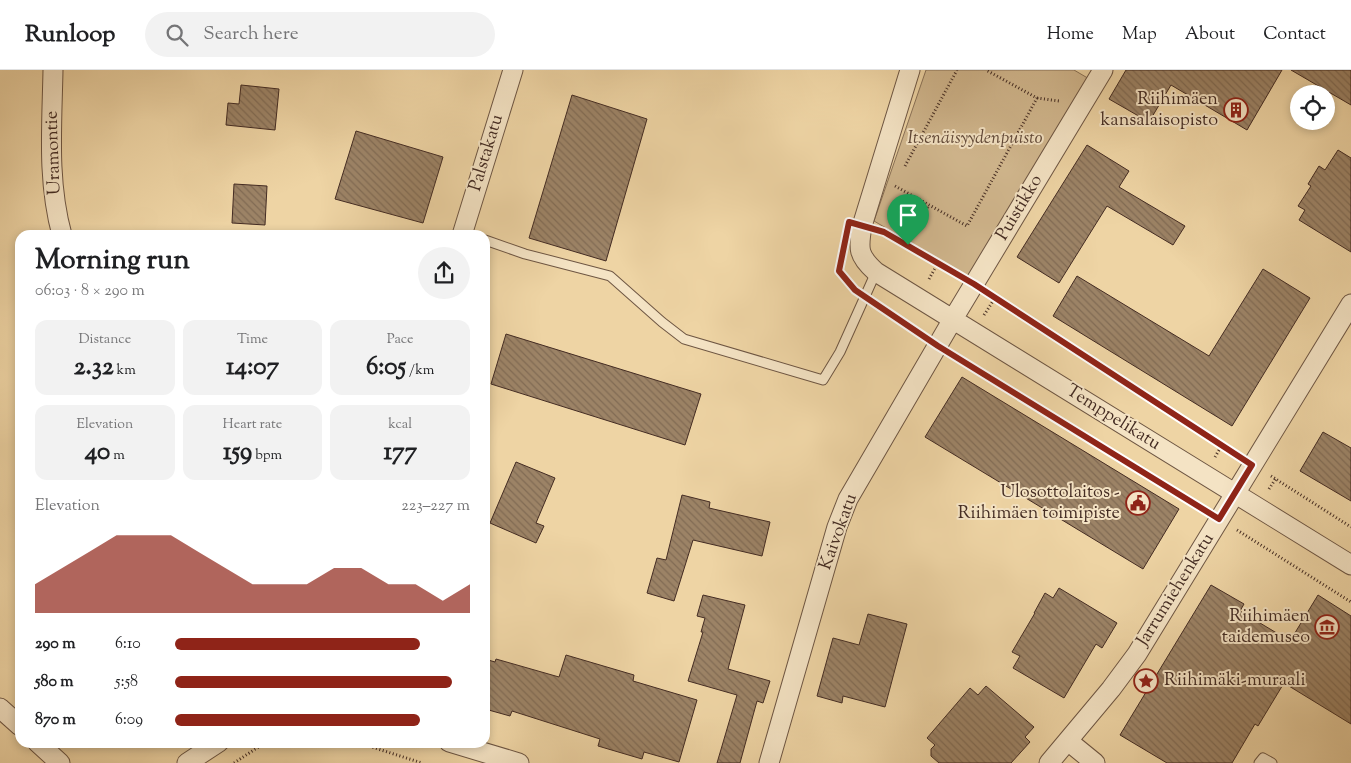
<!DOCTYPE html>
<meta charset="utf-8">
<style>
body{margin:0;font-family:"Sorts Mill Goudy",serif;background:#f2f2f2;color:#202124;height:100vh;display:flex;flex-direction:column;font-size:19px;white-space:nowrap}
*{box-sizing:border-box;margin:0}
p{font-size:16px;color:#757577}
.icon{flex:none;width:28px;height:28px;fill:none;stroke:currentColor;stroke-width:2;stroke-linecap:round;stroke-linejoin:round}
.map{position:relative;flex:1;overflow:hidden}
.side{position:absolute;left:15px;top:160px;width:475px;height:518px;display:flex;flex-direction:column;background:#fff;border-radius:15px;box-shadow:0 2px 8px #0003}
.side>*{flex:none}
.tools{position:absolute;left:1290px;top:15px;display:grid;gap:10px}
.tools a{display:grid;place-items:center;width:45px;height:45px;border-radius:50%;background:#fff;box-shadow:0 2px 8px #0003;font-size:25px}
.pin{position:absolute;display:grid;place-items:center;width:42px;height:42px;color:#fff;margin:-51px -21px;border-radius:50% 50% 50% 0;rotate:-45deg;box-shadow:0 0 5px #0007}
.pin .icon{rotate:45deg}
.round{display:grid;place-items:center;flex:none;width:52px;height:52px;border-radius:26px;background:#f2f2f2}
.head{display:flex;align-items:center;justify-content:space-between;height:85px;padding:0 20px}
h1{font-size:28px;font-weight:700;line-height:38px}
.figures{display:grid;grid-template-columns:repeat(3,1fr);gap:8px;height:85px;padding:5px 20px}
.figures div{display:grid;align-content:center;border-radius:12px;background:#f2f2f2;text-align:center}
.figures b{font-size:25px;font-weight:700}
.figures small{font-size:14px;font-weight:400}
.figures p{font-size:14px}
.chart{height:140px;padding:10px 20px}
.chart p{display:flex;justify-content:space-between}
.chart svg{width:100%;height:90px;margin-top:5px;fill:#8f2418;opacity:.7}
ul{padding:0 20px;list-style:none;font-size:16px}
li{display:grid;grid-template-columns:80px 60px 1fr;align-items:center;height:38px}
li i{height:12px;border-radius:6px;background:#8f2418}
header{display:flex;align-items:center;gap:30px;box-sizing:border-box;height:70px;padding:0 25px;background:#fff;border-bottom:1px solid #e0e0e0}
header strong{font-size:24px}
nav{display:flex;gap:28px;margin-inline-start:auto;font-size:18px}
.search{width:350px;height:45px;background:#f2f2f2;display:flex;align-items:center;gap:12px;box-sizing:border-box;padding:0 18px;border-radius:28px;color:#757577;font-size:19px}
.map>svg:first-child{display:block}
.green{fill:#d1b78e;stroke:#8a7258}
.building{fill:url(#building-back-hatch);stroke:#442c23}
.lines{fill:none;stroke-linecap:round;stroke-linejoin:round}
.lane-casing{stroke:#6e5643;stroke-width:11}
.street-casing{stroke:#6e5643;stroke-width:21}
.path{stroke:#442c23;stroke-width:3;stroke-dasharray:1 2.5;stroke-linecap:butt}
.lane{stroke:#f4e3c4;stroke-width:9}
.street{stroke:#f4e3c4;stroke-width:19}
.route-casing{stroke:#fff;stroke-width:10}
.route{stroke:#8f2418;stroke-width:6}
.labels{text-anchor:middle;dominant-baseline:central;stroke-width:4;stroke-linejoin:round;paint-order:stroke}
.poi-label{font-size:18px;fill:#442c23;stroke:#f4e3c4;text-anchor:end}
.park-label{font-size:18px;font-style:italic;fill:#604838;stroke:#f4e3c4}
.street-label{font-size:18px;fill:#442c23;stroke:#f4e3c4}
</style>
<header>
<strong>Runloop</strong>
<div class="search"><svg class="icon" aria-label="search" viewBox="0 0 24 24"><circle cx="10" cy="10" r="6"/><path d="M15 15l6 6"/></svg>Search here</div>
<nav><a>Home</a><a>Map</a><a>About</a><a>Contact</a></nav>
</header>
<div class="map">
<svg width="1351" height="693" viewBox="0 0 1351 693">
<defs>
<pattern id="building-back-hatch" width="6" height="6" patternUnits="userSpaceOnUse" patternTransform="scale(1.25)"><rect width="6" height="6" fill="#9c8366"/><path d="M-1 5l2 2M0 0l6 6M5-1l2 2" fill="none" stroke="#816b54"/></pattern>
</defs>
<rect width="100%" height="100%" fill="#eed4a4"/>
<filter id="stains"><feTurbulence type="fractalNoise" baseFrequency=".004" numOctaves="4"/><feColorMatrix values="0 0 0 0 .2 0 0 0 0 .09 0 0 0 0 .02 0 0 0 .5 -.17"/></filter>
<radialGradient id="worn" r=".72"><stop offset=".6" stop-color="#630" stop-opacity="0"/><stop offset="1" stop-color="#630" stop-opacity=".3"/></radialGradient>
<path class="green" d="M926,0h148l17,10 -120,198 -97,-57z"/>
<path class="building" d="M1126,0h156l-35,60 -76,-45 -22,37 -40,-23z
M1291,0h60v35z
M241,15l38,4 -4,41 -49,-5 2,-22 11,1z
M572,25l75,24 -41,142 -77,-23z
M356,61l87,26 -20,66 -88,-24z
M1087,75l42,26 -10,16 66,39 -12,19 -66,-39 -48,77 -42,-26z
M1338,80l13,8v94l-52,-32 6,-10 -7,-4 13,-20 -3,-2 11,-18 6,4z
M234,114l33,2 -2,39 -33,-2z
M1263,199l47,29 -78,128 -179,-110 24,-40 132,80z
M506,264l195,60 -16,51 -194,-61z
M962,307l217,132 -36,60 -218,-132z
M1323,362l28,16v53l-51,-30z
M516,392l39,16 -19,45 8,3 -8,17 -46,-20z
M682,425l28,7 -1,6 61,14 -8,34 -69,-16 -19,61 -27,-8 10,-35 9,2z
M1211,515l33,19 -4,7 50,30 28,-46 33,21v108l-67,-41 -26,43 -3,-2 -23,39h-65l-47,-28z
M1059,518l58,35 -15,25 -6,-4 -32,54 -51,-30 7,-12 -8,-4 23,-39h-1l11,-20 8,5z
M703,525l42,10 -17,64 42,12 -7,22 -6,-2 -17,62h-23l20,-68 -49,-14 15,-49h-2l4,-14 -8,-2z
M868,544l39,10 -22,83 -42,-11 -1,7 -25,-7 16,-58 26,7z
M566,585l68,20 -1,6 64,19 -18,62 -35,-10 -2,7 -44,-13 2,-7 -88,-28 -2,5 -25,-7v-50l10,3 1,-3 63,18z
M986,616l48,41 -9,10 5,5 -19,21h-72l-8,-7v-7l4,-4 -8,-7 43,-50 8,7z"/>
<g class="lines">
<g class="lane-casing">
<path id="lane" d="M485,170l40,14 85,22 52,46 22,17 139,41 17,-28 36,-80
M1259,693l4,-5 9,5"/>
</g>
<g class="street-casing">
<path id="street" d="M53,0c-1,55 -6,111 9,165
M910,0l-48,156c-4,23 -4,30 14,46l475,293
M462,165l51,-165
M0,638l20,18
M1068,671l27,22
M37,672l23,21
M449,672l70,21
M187,693l32,-21
M769,693l68,-236 11,-28 105,-180 150,-249
M1049,693l62,-74 26,-35 214,-350"/>
</g>
<path class="path" d="M1037,28l22,3
M905,96l52,-96
M895,116l72,40 70,-128 -51,-28
M882,161l75,43
M908,175l21,-40
M841,190l-2,11 13,16
M929,209l9,-16
M992,226l242,157
M879,237l40,27
M984,245l11,-17
M954,286l248,152
M1215,387l7,-12
M1271,406l80,51
M1269,419l7,-11
M1237,460l114,72
M356,672l66,21
M234,693l32,-21"/>
<use href="#lane" class="lane"/>
<use href="#street" class="street"/>
</g>
<g class="lines">
<g class="route-casing">
<path id="route" d="M849,152l35,10 90,52 278,181 -33,54 -281,-173 -83,-56 -16,-19z"/>
</g>
<use href="#route" class="route"/>
</g>
<defs>
<g id="building-ring" transform="scale(1.25)"><circle r="9.5" fill="#f4e3c4" stroke="#8f2418" stroke-width="1.5"/><path d="M-4-6H4V6H1V3H-1V6H-4ZM-2.5-4.3h1.7v1.8h-1.7ZM.8-4.3h1.7v1.8H.8ZM-2.5-1h1.7V.8h-1.7ZM.8-1h1.7V.8H.8Z" fill="#8f2418"/></g>
<g id="civic-ring" transform="scale(1.25)"><circle r="9.5" fill="#f4e3c4" stroke="#8f2418" stroke-width="1.5"/><path d="M-.6-6.5H3V-4.5H.6V-3L4-1V1h2V6H-6V1h2V-1L-.6-3ZM-1.2 2.5V6h2.4V2.5Z" fill="#8f2418"/></g>
<g id="museum-ring" transform="scale(1.25)"><circle r="9.5" fill="#f4e3c4" stroke="#8f2418" stroke-width="1.5"/><path d="M0-6L6-3V-2H-6V-3ZM-5-1h2V3h-2ZM-1-1h2V3h-2ZM3-1h2V3H3ZM-6 4H6V6H-6Z" fill="#8f2418"/></g>
<g id="sight-ring" transform="scale(1.25)"><circle r="9.5" fill="#f4e3c4" stroke="#8f2418" stroke-width="1.5"/><path d="M0-6L1.8-2.2L6-1.7L2.9 1.2L3.7 5.4L0 3.3L-3.7 5.4L-2.9 1.2L-6-1.7L-1.8-2.2Z" fill="#8f2418"/></g>
</defs>
<g fill-rule="evenodd">
<use href="#building-ring" x="1236" y="40"/>
<use href="#civic-ring" x="1138" y="433"/>
<use href="#museum-ring" x="1327" y="557"/>
<use href="#sight-ring" x="1146" y="611"/>
</g>
<g class="labels">
<g class="poi-label">
<text x="1218" y="30">Riihimäen<tspan x="1218" dy="21">kansalaisopisto</tspan></text>
<text x="1120" y="423">Ulosottolaitos -<tspan x="1120" dy="21">Riihimäen toimipiste</tspan></text>
<text x="1310" y="547">Riihimäen<tspan x="1310" dy="21">taidemuseo</tspan></text>
<text x="1164" y="611" text-anchor="start">Riihimäki-muraali</text>
</g>
<g class="park-label">
<text x="975" y="69">Itsenäisyydenpuisto</text>
</g>
<g class="street-label">
<text transform="translate(54 83) rotate(-92)">Uramontie</text>
<text transform="translate(487 83) rotate(-73)">Palstakatu</text>
<text transform="translate(1020 138) rotate(-59)">Puistikko</text>
<text transform="translate(1113 348) rotate(32)">Temppelikatu</text>
<text transform="translate(839 462) rotate(-70)">Kaivokatu</text>
<text transform="translate(1176 520) rotate(-58)">Jarrumiehenkatu</text>
</g>
</g>
<rect width="100%" height="100%" filter="url(#stains)"/>
<rect width="100%" height="100%" fill="url(#worn)"/>
</svg>
<div class="tools">
<a><svg class="icon" aria-label="locate" viewBox="0 0 24 24"><circle cx="12" cy="12" r="6"/><path d="M12 2v4M12 18v4M2 12h4M18 12h4"/></svg></a>
</div>
<div class="pin" style="left:908px;top:175px;background:#1e9e55"><svg class="icon" aria-label="arrive" viewBox="0 0 24 24"><path d="M6 21V4h12l-3 4 3 4H6"/></svg></div>
<section class="side">
<div class="head"><div><h1>Morning run</h1><p>06:03 · 8 × 290 m</p></div><a class="round"><svg class="icon" aria-label="share" viewBox="0 0 24 24"><path d="M12 15V3M7 8l5-5 5 5M5 13v7h14v-7"/></svg></a></div>
<div class="figures">
<div><p>Distance</p><b>2.32<small> km</small></b></div>
<div><p>Time</p><b>14:07</b></div>
<div><p>Pace</p><b>6:05<small> /km</small></b></div>
</div>
<div class="figures">
<div><p>Elevation</p><b>40<small> m</small></b></div>
<div><p>Heart rate</p><b>159<small> bpm</small></b></div>
<div><p>kcal</p><b>177</b></div>
</div>
<div class="chart"><p><span>Elevation</span>223–227 m</p>
<svg viewBox="0 0 160 44" preserveAspectRatio="none"><path d="M0 44V30L10 22L20 14L30 6L40 6L50 6L60 14L70 22L80 30L90 30L100 30L110 22L120 22L130 30L140 30L150 38L160 30V44z"/></svg>
</div>
<ul>
<li><b>290 m</b>6:10<i style="width:83%"></i></li>
<li><b>580 m</b>5:58<i style="width:94%"></i></li>
<li><b>870 m</b>6:09<i style="width:83%"></i></li>
</ul>
</section>
</div>
